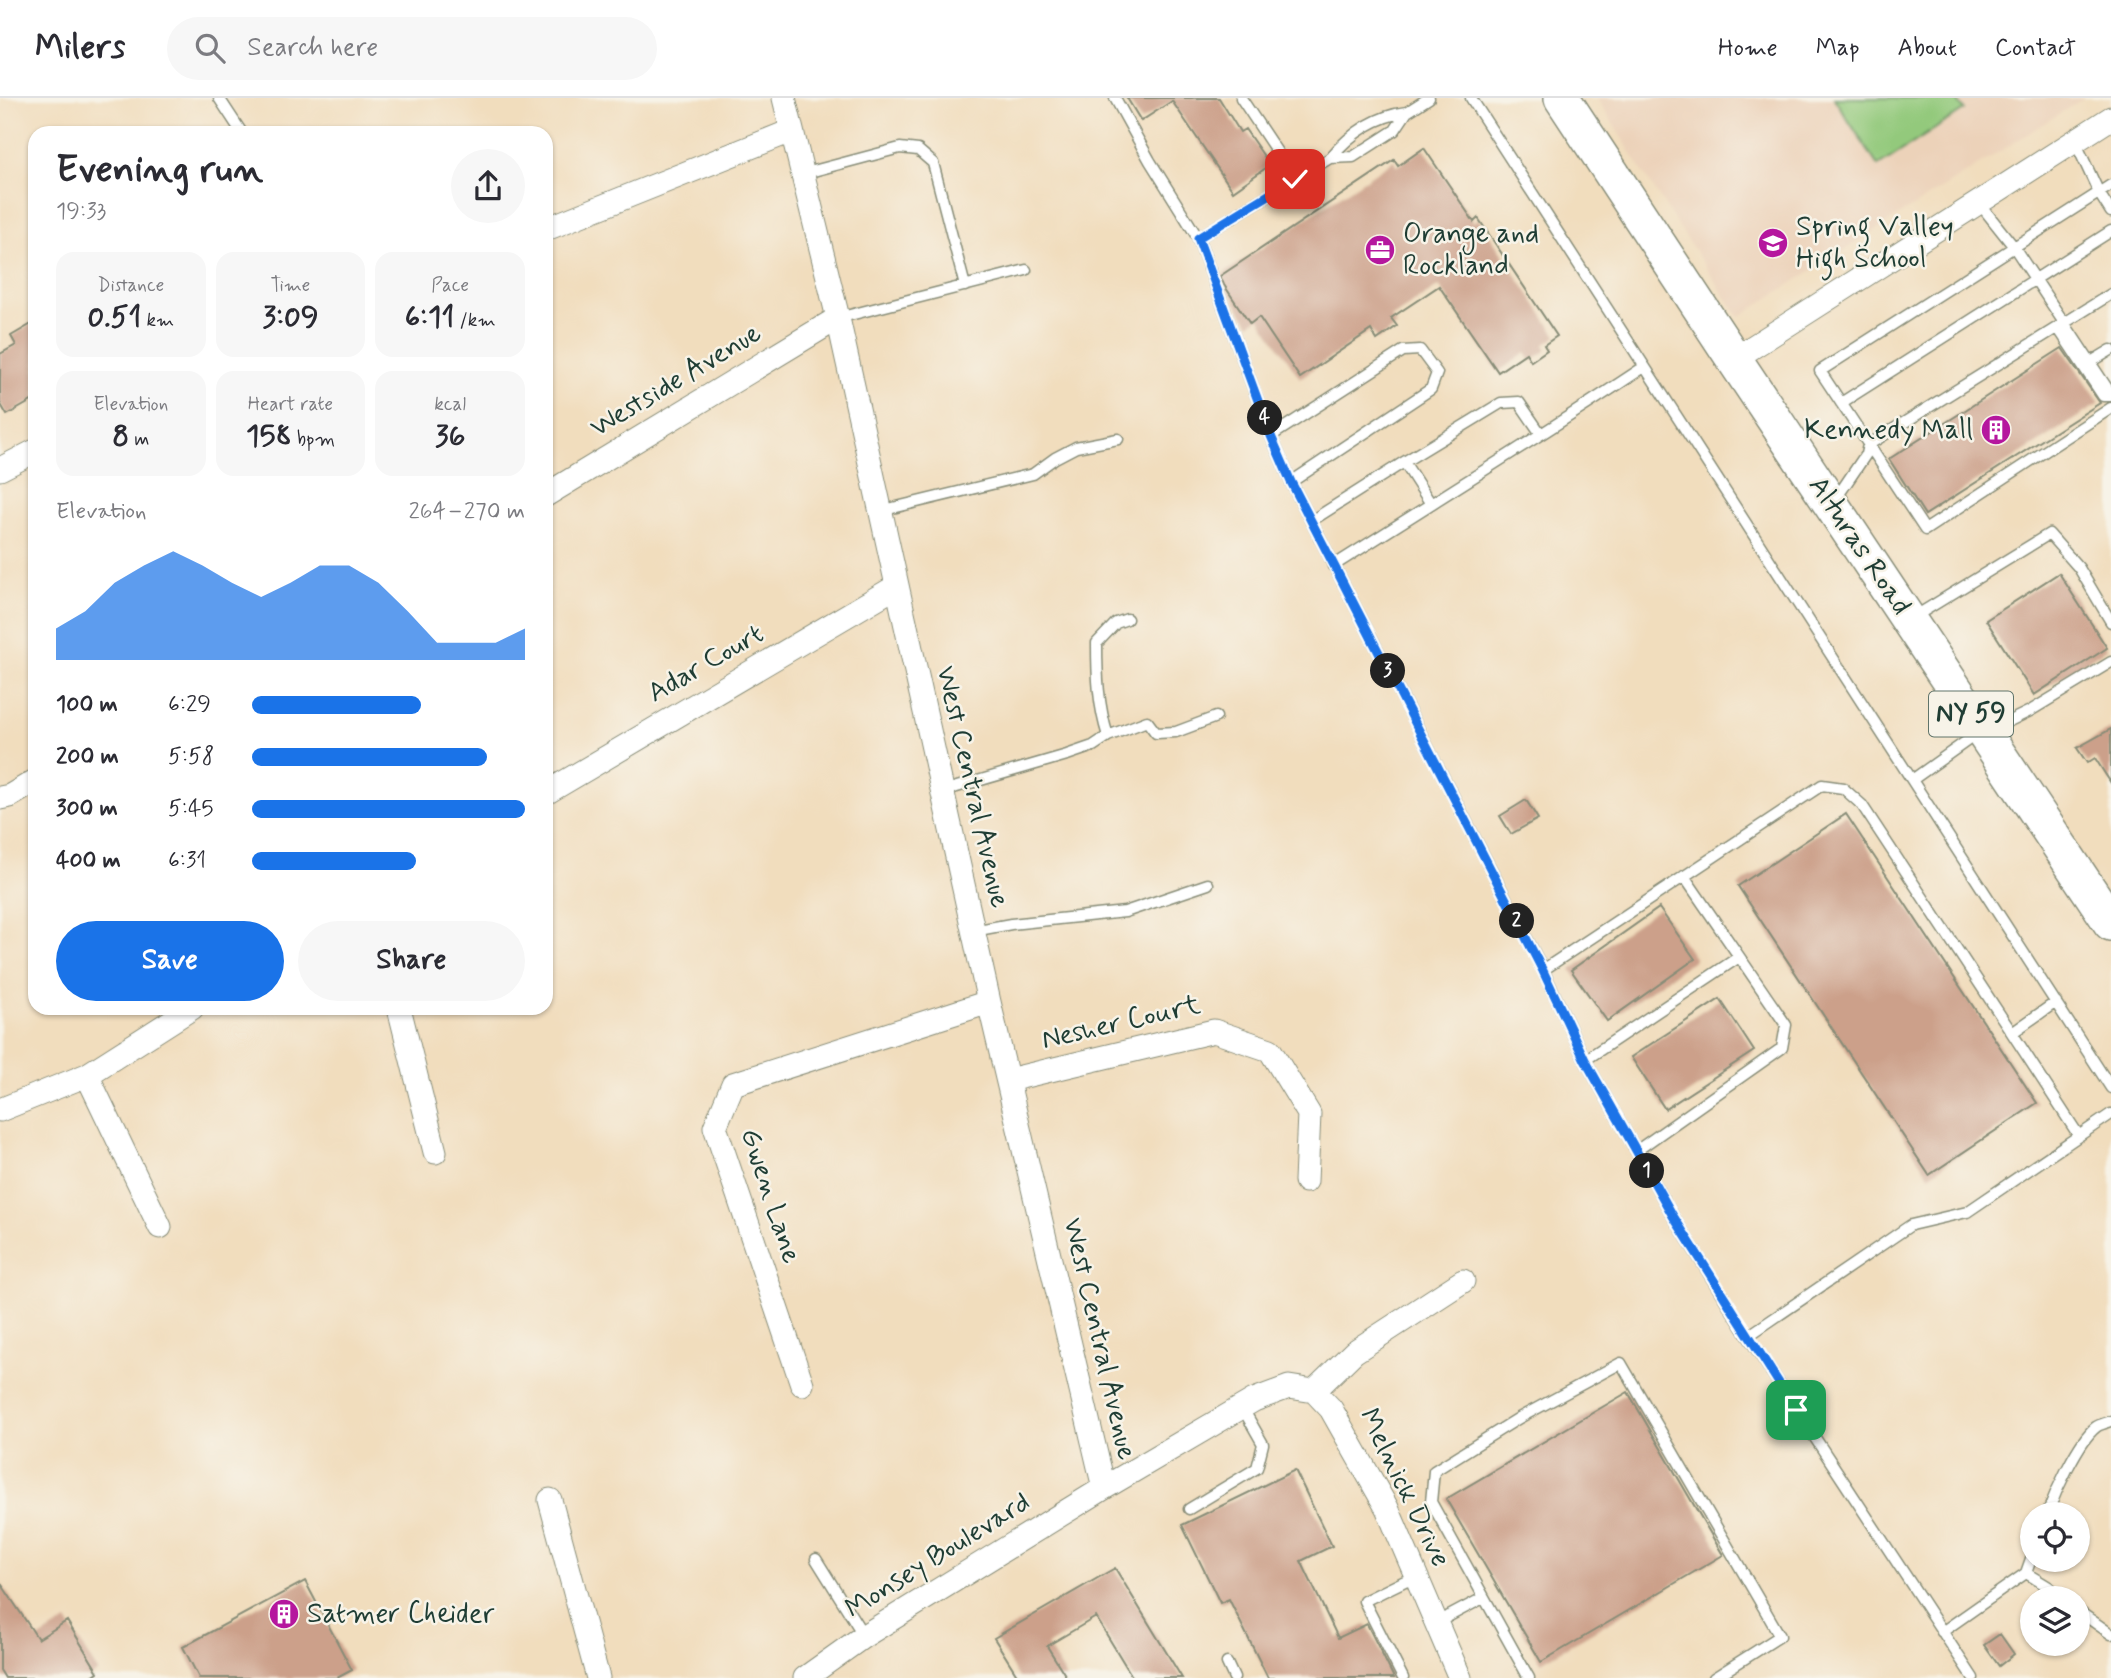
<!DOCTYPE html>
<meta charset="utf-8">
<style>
body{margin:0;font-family:Mynerve,sans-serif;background:#f7f7f7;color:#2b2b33;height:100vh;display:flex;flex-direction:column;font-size:26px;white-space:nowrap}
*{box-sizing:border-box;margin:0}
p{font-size:23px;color:#7c7c81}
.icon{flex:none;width:38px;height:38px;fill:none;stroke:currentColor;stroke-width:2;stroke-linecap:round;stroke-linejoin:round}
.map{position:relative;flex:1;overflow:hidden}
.side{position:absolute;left:28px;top:28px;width:525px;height:889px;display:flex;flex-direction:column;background:#fff;border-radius:21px;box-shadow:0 2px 5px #0004}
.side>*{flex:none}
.fabs{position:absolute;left:2020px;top:1404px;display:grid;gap:14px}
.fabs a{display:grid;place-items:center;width:70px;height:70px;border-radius:50%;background:#fff;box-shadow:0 2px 5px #0004;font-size:35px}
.pin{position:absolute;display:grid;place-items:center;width:60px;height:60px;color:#fff;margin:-30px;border-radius:14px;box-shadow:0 4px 10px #0006}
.km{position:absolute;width:35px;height:35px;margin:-18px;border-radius:50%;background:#222;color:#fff;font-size:19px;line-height:35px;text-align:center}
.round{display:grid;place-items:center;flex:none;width:74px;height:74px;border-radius:37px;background:#f7f7f7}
.headline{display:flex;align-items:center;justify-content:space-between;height:119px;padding:0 28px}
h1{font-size:38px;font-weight:800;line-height:52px}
.figures{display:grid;grid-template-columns:repeat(3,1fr);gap:10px;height:119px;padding:7px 28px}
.figures div{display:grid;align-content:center;border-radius:18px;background:#f7f7f7;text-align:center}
.figures b{font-size:30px;font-weight:800}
.figures small{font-size:19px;font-weight:400}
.figures p{font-size:19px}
.chart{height:196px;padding:14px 28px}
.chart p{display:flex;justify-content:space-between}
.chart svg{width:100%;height:126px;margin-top:7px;fill:#1a73e8;opacity:.7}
.button{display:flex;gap:14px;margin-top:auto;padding:14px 28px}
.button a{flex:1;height:80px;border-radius:42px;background:#1a73e8;color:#fff;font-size:28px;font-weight:800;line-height:80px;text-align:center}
.button a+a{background:#f7f7f7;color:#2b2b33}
ul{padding:0 28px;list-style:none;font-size:23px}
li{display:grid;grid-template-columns:112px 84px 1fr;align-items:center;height:52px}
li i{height:18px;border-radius:9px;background:#1a73e8}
header{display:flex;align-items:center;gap:42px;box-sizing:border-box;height:98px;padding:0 35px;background:#fff;border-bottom:2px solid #e1e1e2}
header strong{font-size:33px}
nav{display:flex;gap:38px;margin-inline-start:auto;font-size:24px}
.search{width:490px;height:63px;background:#f7f7f7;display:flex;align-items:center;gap:18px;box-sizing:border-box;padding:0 24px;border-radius:38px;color:#7c7c81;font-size:26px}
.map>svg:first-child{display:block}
.built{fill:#ecd2b9}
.garden{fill:#93c97c;stroke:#598358;stroke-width:2}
.building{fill:#cca08a}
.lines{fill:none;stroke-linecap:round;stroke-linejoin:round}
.service-casing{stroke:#888d78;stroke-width:13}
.minor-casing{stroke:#888d78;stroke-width:25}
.primary-casing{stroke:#888d78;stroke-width:38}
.service{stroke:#fff;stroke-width:10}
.minor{stroke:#fff;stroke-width:23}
.primary{stroke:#fff;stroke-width:35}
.route-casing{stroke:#fff;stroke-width:14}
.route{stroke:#1a73e8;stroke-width:9}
.labels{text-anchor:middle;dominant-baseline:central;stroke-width:5;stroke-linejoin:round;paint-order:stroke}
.shield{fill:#f7f3e8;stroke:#60746a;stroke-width:2}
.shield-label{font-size:26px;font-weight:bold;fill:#1f3d34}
.poi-label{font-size:28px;fill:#1f3d34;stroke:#f7f3e8;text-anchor:start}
.street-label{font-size:28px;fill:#1f3d34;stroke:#f7f3e8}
</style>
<header>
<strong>Milers</strong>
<div class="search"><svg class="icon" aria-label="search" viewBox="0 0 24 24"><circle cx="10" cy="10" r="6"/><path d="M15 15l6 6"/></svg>Search here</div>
<nav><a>Home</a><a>Map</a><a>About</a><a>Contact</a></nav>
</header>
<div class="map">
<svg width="2111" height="1580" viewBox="0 0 2111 1580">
<rect width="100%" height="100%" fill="#f7f3e8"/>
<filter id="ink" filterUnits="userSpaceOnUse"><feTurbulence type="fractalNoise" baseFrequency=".0143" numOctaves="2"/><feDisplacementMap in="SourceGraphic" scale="14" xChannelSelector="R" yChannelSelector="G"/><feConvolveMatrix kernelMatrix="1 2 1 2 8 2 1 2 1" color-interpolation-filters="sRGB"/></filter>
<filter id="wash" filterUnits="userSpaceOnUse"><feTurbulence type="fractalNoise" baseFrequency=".00686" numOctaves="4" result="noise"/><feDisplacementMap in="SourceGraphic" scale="28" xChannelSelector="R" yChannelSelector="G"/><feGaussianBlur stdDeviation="1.57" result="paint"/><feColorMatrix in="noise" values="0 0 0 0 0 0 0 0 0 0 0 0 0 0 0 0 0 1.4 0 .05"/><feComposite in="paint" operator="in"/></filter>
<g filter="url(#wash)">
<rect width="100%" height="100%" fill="#f1ddbd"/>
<path class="built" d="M1597,0h487l-345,219 -84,-126z"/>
<path class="garden" d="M1834,0h122l8,12 -86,56z"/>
<g id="blocks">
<path class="building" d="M1127,0h92l21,34 5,-3 25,36 -37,26 -61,-90 -31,20z
M1424,50l50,74 4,-4 79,118 -13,9 3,5 -16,11 -5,-8 -28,19 -59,-86 -48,32 6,8 -20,14 -6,-10 -71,48 -41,-61 -9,7 -26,-39 -4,-9 174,-116 4,6z
M35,224v77l-28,16 -7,-12v-49l16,-9 -5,-9z
M2062,250l38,55 -175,112 -36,-56z
M2059,475l48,75 -73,47 -48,-75z
M2111,631v54l-16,-25 -8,5 -10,-15z
M1526,702l12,19 -27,15 -11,-18z
M1846,716l191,289 -108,72 -191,-289z
M1659,810l36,51 -88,62 -36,-51z
M1720,901l34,52 -89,58 -34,-52z
M1628,1294l95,163 -182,107 -95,-163z
M1295,1372l37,76 -31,15 37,77 29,-14 27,54h-126l-39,-79 -9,4 -38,-78z
M1115,1470l67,110h-49l-37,-61 -49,29 20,32h-48l-25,-40z
M305,1483l47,89 -15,8h-138l-16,-31z
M0,1484l38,57 29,-18 31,51 -9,6h-84l-5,-8z
M2000,1536l14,20 -15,12 -15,-21z"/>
</g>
</g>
<g filter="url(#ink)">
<use href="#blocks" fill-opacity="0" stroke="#888d78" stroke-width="2"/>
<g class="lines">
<g class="service-casing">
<path id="service" d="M219,0l23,35
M1115,0l35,63 48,77 73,198 20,46 252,488 42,90 88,156 75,120 225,342
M1241,0l54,81
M1471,0l640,990
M2075,43l24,52 12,19
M1330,60l23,-1 42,-27 12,-18 22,-14
M802,76l98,-26 18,2 15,13 32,123
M2111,87l-291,186 105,159 186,-122
M1979,105l35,44 97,147
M1198,140l132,-80c20,-24 46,-42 77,-46
M838,220l188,-48
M2058,230l45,68h8
M2091,264l20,-12
M1841,305l270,-172
M1541,336l-22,-32 -18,1 -97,59 27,42c71,-45 143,-90 213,-137
M1271,338l132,-85 17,-1 17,23 -6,16 -140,93
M1835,402l31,-46 2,-9 243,-151
M880,413l153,-37 22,-16 21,-11 42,-8
M1311,423l93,-59
M1333,468l98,-62
M1914,519l135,-83 30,34 32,54
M1989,633l41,-20 81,-49
M1108,638l39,-15 9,12 20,-1 40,-15
M1912,682l66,-47
M943,693l124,-36 26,-9 15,-10c-10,-31 -11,-61 -11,-93l19,-20 11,-4
M973,833l38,-7 114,-12 83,-28
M1543,872l279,-185 21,3 19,17 150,228
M2056,904l-44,31 67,103
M1585,962l154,-103
M1636,1053l146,-103 4,-23 -102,-149
M1748,1238l163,-111 56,-13 144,-98
M1189,1411l68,-41 6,-24 -21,-37
M2047,1416c8,-21 31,-73 49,-87 4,-3 11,-4 15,-6
M2032,1458l-6,17 23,14 13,11
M816,1461l48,77
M2077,1512l34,24
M1436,1525l47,-25
M1942,1534l84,-59
M1227,1565l7,15
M1403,1580l-39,-77 51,-25
M1529,1580l-98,-176 3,-31 85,-53 102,-55 159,273 -66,42"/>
</g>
<g class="minor-casing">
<path id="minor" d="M784,0l54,220 151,684 115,486
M546,131l245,-98
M1734,261l377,-241
M0,371l35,-18
M546,397l292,-177
M546,695l351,-207
M0,700l10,-2 25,-15
M399,910l36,144
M87,977l73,152
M1008,982l206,-49 56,19 39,64 -3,67
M0,1012l87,-35 105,-67
M802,1286l-87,-257 18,-43 256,-82
M1314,1293l40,-39 109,-71
M550,1402l48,178
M805,1580l59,-42 240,-148 150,-88 35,-13 25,4 17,18 56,99 73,170"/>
</g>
<g class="primary-casing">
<path id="primary" d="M1562,0l172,261 377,564"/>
</g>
<use href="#service" class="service"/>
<use href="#minor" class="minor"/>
<use href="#primary" class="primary"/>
</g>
</g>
<g class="lines" filter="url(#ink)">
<g class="route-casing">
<path id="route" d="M1295,81l-97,59 73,198 20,46 252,489 42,89 88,156 123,194"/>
</g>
<use href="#route" class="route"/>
</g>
<defs>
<g id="school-disc" transform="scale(1.575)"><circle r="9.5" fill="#b5179e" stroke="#f7f3e8"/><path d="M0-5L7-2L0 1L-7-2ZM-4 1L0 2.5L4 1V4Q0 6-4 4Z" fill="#fff"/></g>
<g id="office-disc" transform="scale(1.575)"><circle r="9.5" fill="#b5179e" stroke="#f7f3e8"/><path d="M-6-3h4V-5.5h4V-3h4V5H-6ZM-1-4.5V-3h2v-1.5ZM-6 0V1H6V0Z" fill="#fff"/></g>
<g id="building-disc" transform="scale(1.575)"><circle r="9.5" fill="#b5179e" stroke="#f7f3e8"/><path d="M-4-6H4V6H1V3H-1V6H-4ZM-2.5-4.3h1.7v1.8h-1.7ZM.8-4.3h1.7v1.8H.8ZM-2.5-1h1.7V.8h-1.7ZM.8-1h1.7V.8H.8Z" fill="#fff"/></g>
</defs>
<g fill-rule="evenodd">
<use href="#school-disc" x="1773" y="145"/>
<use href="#office-disc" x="1380" y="152"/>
<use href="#building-disc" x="1996" y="332"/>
<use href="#building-disc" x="284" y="1516"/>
</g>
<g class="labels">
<rect class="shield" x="1929" y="593.5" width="84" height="45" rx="5"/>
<g class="shield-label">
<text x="1971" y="616">NY 59</text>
</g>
<g class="poi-label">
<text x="1796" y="129">Spring Valley<tspan x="1796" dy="32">High School</tspan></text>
<text x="1403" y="136">Orange and<tspan x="1403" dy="32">Rockland</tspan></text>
<text x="1973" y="332" text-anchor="end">Kennedy Mall</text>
<text x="307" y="1516">Satmer Cheider</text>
</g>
<g class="street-label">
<text transform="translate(676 283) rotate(-31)">Westside Avenue</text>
<text transform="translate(1859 448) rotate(56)">Alturas Road</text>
<text transform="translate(706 566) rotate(-30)">Adar Court</text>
<text transform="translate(972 689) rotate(77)">West Central Avenue</text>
<text transform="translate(1121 925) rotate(-13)">Nesher Court</text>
<text transform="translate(770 1098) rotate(72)">Gwen Lane</text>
<text transform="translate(1099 1241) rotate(77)">West Central Avenue</text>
<text transform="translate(1404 1390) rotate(64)">Melnick Drive</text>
<text transform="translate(938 1458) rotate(-32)">Monsey Boulevard</text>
</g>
</g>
</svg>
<div class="fabs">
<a><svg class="icon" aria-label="locate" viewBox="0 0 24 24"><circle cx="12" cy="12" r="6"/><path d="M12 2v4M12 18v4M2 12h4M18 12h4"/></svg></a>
<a><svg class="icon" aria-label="layers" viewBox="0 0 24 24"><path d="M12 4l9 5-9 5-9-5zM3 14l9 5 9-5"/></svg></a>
</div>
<div class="pin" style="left:1796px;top:1312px;background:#1e9e55"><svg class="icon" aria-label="arrive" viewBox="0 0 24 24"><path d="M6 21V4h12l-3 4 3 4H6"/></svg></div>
<div class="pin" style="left:1295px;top:81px;background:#d93025"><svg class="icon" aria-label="check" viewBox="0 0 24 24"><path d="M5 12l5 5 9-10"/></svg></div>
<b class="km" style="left:1647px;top:1073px">1</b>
<b class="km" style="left:1517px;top:823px">2</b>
<b class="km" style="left:1388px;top:573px">3</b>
<b class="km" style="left:1265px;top:320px">4</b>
<section class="side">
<div class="headline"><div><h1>Evening run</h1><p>19:33</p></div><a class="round"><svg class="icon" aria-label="share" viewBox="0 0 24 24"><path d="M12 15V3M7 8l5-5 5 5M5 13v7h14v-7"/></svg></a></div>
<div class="figures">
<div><p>Distance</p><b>0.51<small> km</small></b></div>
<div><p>Time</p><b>3:09</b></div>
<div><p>Pace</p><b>6:11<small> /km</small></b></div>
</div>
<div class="figures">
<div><p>Elevation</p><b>8<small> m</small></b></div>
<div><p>Heart rate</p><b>158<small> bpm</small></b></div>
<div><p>kcal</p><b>36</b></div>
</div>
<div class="chart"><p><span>Elevation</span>264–270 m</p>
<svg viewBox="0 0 160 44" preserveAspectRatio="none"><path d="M0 44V33L10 27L20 17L30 11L40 6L50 11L60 17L70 22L80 17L90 11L100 11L110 17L120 27L130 38L140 38L150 38L160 33V44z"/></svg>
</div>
<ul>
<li><b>100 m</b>6:29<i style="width:62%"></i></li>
<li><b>200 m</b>5:58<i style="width:86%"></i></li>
<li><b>300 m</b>5:45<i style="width:100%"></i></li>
<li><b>400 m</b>6:31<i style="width:60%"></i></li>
</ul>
<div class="button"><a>Save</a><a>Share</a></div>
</section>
</div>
